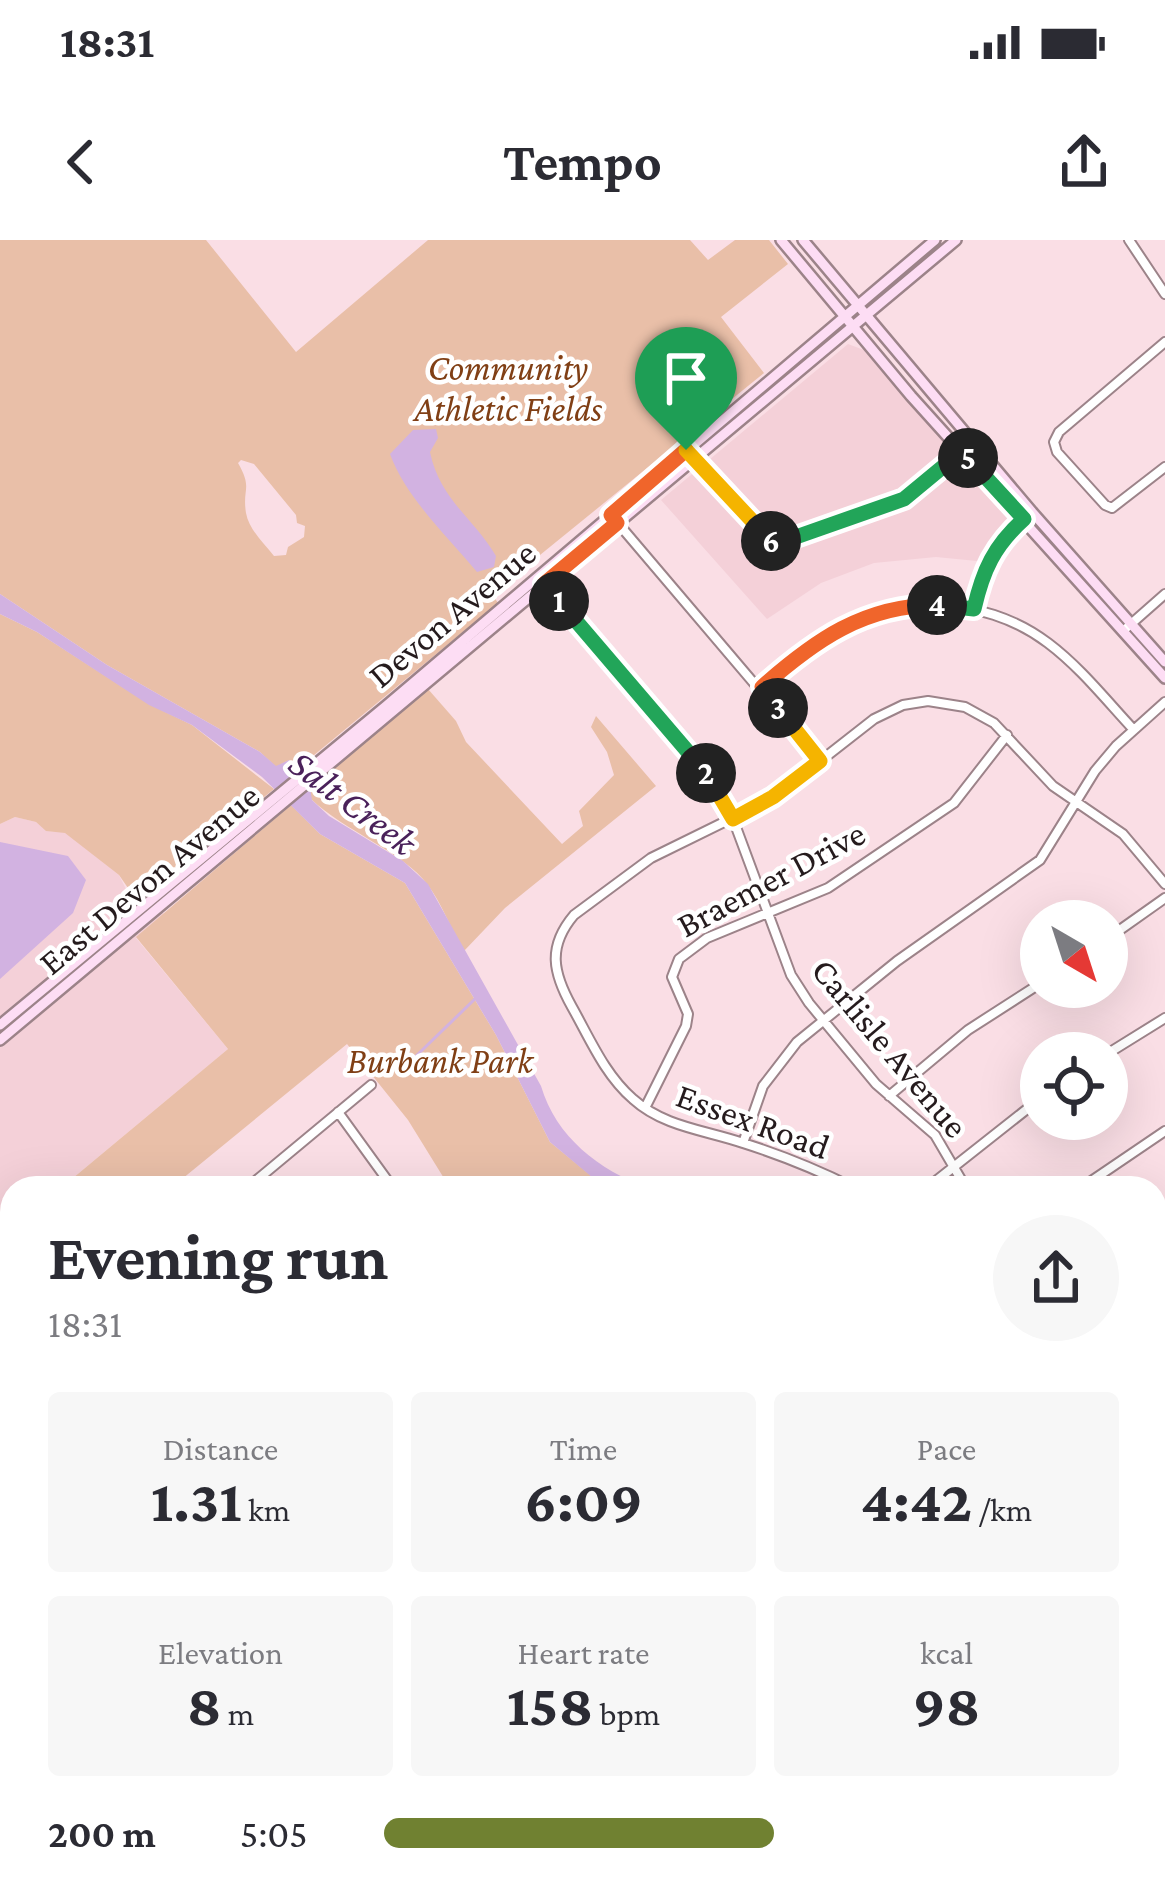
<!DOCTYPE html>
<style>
body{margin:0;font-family:"Crimson Pro",serif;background:#f7f7f7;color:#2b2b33;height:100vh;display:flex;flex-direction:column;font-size:45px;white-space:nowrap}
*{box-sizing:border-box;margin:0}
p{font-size:39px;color:#7c7c81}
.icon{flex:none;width:66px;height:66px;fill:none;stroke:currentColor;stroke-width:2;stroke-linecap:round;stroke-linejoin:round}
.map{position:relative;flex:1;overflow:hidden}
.drawer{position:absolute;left:0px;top:936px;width:1167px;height:729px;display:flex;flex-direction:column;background:#fff;border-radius:36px 36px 0 0;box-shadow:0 12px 48px #0002}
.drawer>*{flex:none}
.needle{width:78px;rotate:141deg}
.controls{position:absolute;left:1020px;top:660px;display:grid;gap:24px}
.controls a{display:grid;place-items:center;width:108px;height:108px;border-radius:50%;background:#fff;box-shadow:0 12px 48px #0002;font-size:60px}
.pin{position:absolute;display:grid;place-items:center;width:102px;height:102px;color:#fff;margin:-123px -51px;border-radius:50% 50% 50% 0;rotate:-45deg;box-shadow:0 0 12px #0007}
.pin .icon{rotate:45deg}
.km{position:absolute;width:60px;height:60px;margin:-30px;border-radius:50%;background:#222;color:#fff;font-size:33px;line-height:60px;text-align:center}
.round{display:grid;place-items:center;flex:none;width:126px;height:126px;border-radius:63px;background:#f7f7f7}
.overview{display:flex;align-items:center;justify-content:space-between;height:204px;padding:0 48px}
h1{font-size:66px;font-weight:700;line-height:90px}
.metrics{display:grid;grid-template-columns:repeat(3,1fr);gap:18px;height:204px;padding:12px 48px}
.metrics div{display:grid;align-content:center;border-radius:12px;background:#f7f7f7;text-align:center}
.metrics b{font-size:60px;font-weight:700}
.metrics small{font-size:33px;font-weight:400}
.metrics p{font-size:33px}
ul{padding:0 48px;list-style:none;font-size:39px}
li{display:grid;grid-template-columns:192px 144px 1fr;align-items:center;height:90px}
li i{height:30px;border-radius:15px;background:#708131}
.status{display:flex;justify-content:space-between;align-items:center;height:84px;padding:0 60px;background:#fff;direction:ltr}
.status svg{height:33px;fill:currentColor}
header{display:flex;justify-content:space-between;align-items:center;height:156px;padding:0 48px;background:#fff;font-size:54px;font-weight:700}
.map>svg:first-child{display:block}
.built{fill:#f4d0d8}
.green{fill:#e9bfa8;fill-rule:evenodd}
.water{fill:#d2b2e1}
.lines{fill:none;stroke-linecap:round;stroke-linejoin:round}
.stream{stroke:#d2b2e1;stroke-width:3}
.minor-casing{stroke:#9c8389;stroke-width:12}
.secondary-casing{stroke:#9c8389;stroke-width:14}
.minor{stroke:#fff;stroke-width:8}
.secondary{stroke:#fdddf4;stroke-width:9}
.split-1-casing{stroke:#fff;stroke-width:24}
.split-2-casing{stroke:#fff;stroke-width:24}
.split-3-casing{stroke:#fff;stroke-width:24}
.split-4-casing{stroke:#fff;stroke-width:24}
.split-5-casing{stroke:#fff;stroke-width:24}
.split-6-casing{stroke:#fff;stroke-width:24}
.split-7-casing{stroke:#fff;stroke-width:24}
.split-1{stroke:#f0652b;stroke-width:15}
.split-2{stroke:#22a559;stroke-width:15}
.split-3{stroke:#f5b400;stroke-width:15}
.split-4{stroke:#f0652b;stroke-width:15}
.split-5{stroke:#22a559;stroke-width:15}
.split-6{stroke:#22a559;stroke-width:15}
.split-7{stroke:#f5b400;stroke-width:15}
.labels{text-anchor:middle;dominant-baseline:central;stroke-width:9;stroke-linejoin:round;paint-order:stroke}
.park-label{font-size:36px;font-style:italic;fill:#803f15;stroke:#fff}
.street-label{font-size:36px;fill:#251b1d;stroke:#fff}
.water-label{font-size:39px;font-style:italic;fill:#4a215a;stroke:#fff}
</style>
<div class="status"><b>18:31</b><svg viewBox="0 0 49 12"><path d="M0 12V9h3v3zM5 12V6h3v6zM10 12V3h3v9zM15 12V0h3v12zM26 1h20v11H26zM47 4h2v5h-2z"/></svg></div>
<header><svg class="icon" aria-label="back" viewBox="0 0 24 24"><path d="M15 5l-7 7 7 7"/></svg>Tempo<svg class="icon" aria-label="share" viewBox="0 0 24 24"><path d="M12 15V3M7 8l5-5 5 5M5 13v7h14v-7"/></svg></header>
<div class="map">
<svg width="1165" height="1664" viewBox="0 0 1165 1664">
<rect width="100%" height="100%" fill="#fadee5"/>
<path class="built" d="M848,104l16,6 154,174 -31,38 -51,-5 -62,6 -53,20 -54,36 -106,-119z
M15,577l21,5 11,9 18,1 54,43 7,14 11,12 10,-8 17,21 -28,24 92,111 -167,139h-49v41l-12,10v-415z
M354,1653h174l5,8 -169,3z"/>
<path class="green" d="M0,0h206l90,112 132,-112h262l18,20 27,-20h34l19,24 -67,53 43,56 -272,221 6,9 -202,167 -7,-10 -13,7 -16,-15 -153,-87 -107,-71zM241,220l13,4 42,51 1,8 8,3 -1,11 -16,10 -2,8 -12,1c-10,-13 -25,-26 -28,-43 -4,-25 7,-24 -8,-50z
M0,374l37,18 112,72 43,21 82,64 -137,112 -18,-26 -54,-42 -19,-2 -10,-9 -21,-5 -15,7z
M428,449l28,32 10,21 96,102 21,-18 -4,-15 35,-36 -7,-23 -16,-25 5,-11 60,70 -151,122 -41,43c-13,-21 -22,-48 -37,-67 -21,-30 -84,-54 -116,-85l-1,-11z
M291,565l29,29 85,49 91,152 54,107 56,46h-156l-42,-68 -61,-76 -176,144h-110l167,-139 -92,-112z
M12,989v92l-12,10v-92z
M1155,1461l10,14v131l-10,-8z
M1155,1618l10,10v36h-37l-14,-11h41z"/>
<path class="water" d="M436,189l2,9 -8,14c10,48 43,65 66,104l-2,11 -17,5c-29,-35 -71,-74 -87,-118l23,-24z
M0,354l107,71 153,87 16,14 13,-6 21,28 2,12 17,16 74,45 25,23 113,202c15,51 58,84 107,102h-43l-55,-46 -54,-107 -91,-152 -85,-49 -58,-57 -70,-52 -43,-20 -112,-73 -37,-18z
M0,602l68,14 18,24 -13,33 -73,66z"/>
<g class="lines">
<path class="stream" d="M414,818l63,-61"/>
<g class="minor-casing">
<path id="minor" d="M1129,0l36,54
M1165,102l-106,90 -5,10 3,10 48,53 7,3 53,-41
M686,210l76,86 14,8 128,-45 57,-48
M611,275l209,246
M544,344l171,200 18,35 58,156 18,28 67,81 59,51 31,53
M974,369c10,-44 24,-68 58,-97
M1123,391l42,-37
M762,447c18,-16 37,-33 57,-47 68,-47 163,-47 229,3 32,24 58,57 85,86
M1107,699l58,-41
M1107,814l58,-36
M889,856l79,-66 73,-47
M645,868l41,-82 2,-12 -16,-37 7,-18 28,-21 121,-50 126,-85 53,-68
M338,872l55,76
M743,903l20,-57 34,-44 100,-81 143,-101 55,-89 21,-25 49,-44
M247,948l124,-103
M854,948c-36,-18 -73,-33 -111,-45 -38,-13 -79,-16 -110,-44 -28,-24 -43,-60 -61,-92 -19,-34 -25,-60 2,-92l77,-57 122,-60 101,-79 29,-14 25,-4 37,6 29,16 59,63 70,48 42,50
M927,948l114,-90
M1081,948l84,-57
M1155,1014l10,-7
M0,1109l12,13
M0,1152l12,-9
M0,1265l12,14
M1155,1336l10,-3
M0,1415l12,-17
M1155,1447l10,13
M0,1612l12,15
M37,1653l11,11
M216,1653l7,11
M342,1653l9,11
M528,1653l7,11
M1098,1653l14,11
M139,1664l13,-11
M621,1664l25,-11
M836,1664l14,-11
M989,1664l13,-11"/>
</g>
<g class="secondary-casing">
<path id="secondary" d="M781,0l130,156 254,282
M803,0l229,272 133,150
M0,785l386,-319 549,-466
M0,800l956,-800"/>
</g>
<use href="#minor" class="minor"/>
<use href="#secondary" class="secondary"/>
</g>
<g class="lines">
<g class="split-1-casing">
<path id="split-1" d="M559,361l-15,-17 73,-61 -6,-8 75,-65"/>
</g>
<g class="split-2-casing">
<path id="split-2" d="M559,361l147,172"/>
</g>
<g class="split-3-casing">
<path id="split-3" d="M706,533l27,46 40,-22 47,-36 -42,-53"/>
</g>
<g class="split-4-casing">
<path id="split-4" d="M778,468l-16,-21c52,-46 102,-82 175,-82"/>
</g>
<g class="split-5-casing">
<path id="split-5" d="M937,365l37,4c9,-39 20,-63 50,-90l-56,-61"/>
</g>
<g class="split-6-casing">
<path id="split-6" d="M771,301l5,3 128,-45 58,-48 6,7"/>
</g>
<g class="split-7-casing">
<path id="split-7" d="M686,210l85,91"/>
</g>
<use href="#split-1" class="split-1"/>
<use href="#split-2" class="split-2"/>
<use href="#split-3" class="split-3"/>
<use href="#split-4" class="split-4"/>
<use href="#split-5" class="split-5"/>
<use href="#split-6" class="split-6"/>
<use href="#split-7" class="split-7"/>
</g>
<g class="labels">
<g class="park-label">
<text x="508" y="128">Community<tspan x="508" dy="41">Athletic Fields</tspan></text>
<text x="440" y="821">Burbank Park</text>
</g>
<g class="street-label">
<text transform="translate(452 374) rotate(-40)">Devon Avenue</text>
<text transform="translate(149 639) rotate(-40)">East Devon Avenue</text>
<text transform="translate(771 639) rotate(-28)">Braemer Drive</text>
<text transform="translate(890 808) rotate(50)">Carlisle Avenue</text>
<text transform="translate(753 881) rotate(20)">Essex Road</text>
</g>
<g class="water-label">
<text transform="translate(353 562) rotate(37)">Salt Creek</text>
</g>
</g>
</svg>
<div class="controls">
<a><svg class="needle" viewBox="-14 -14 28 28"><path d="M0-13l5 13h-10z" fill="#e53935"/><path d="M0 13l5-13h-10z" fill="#7c7c81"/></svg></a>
<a><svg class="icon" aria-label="locate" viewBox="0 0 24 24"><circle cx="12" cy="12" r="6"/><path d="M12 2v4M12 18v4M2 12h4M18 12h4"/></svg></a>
</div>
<div class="pin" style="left:686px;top:210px;background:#1e9e55"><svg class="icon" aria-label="arrive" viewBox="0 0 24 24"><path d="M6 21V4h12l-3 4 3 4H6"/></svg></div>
<b class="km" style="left:559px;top:361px">1</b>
<b class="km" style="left:706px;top:533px">2</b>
<b class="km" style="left:778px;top:468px">3</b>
<b class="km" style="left:937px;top:365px">4</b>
<b class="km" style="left:968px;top:218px">5</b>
<b class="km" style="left:771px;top:301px">6</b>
<section class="drawer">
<div class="overview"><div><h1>Evening run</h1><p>18:31</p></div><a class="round"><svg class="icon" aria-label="share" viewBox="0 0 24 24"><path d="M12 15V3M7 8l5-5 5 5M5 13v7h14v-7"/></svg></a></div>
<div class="metrics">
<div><p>Distance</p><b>1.31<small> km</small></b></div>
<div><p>Time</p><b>6:09</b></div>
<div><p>Pace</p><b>4:42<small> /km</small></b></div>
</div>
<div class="metrics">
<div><p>Elevation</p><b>8<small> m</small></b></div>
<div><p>Heart rate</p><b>158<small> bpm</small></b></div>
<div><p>kcal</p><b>98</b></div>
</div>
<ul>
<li><b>200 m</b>5:05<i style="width:53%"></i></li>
</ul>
</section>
</div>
